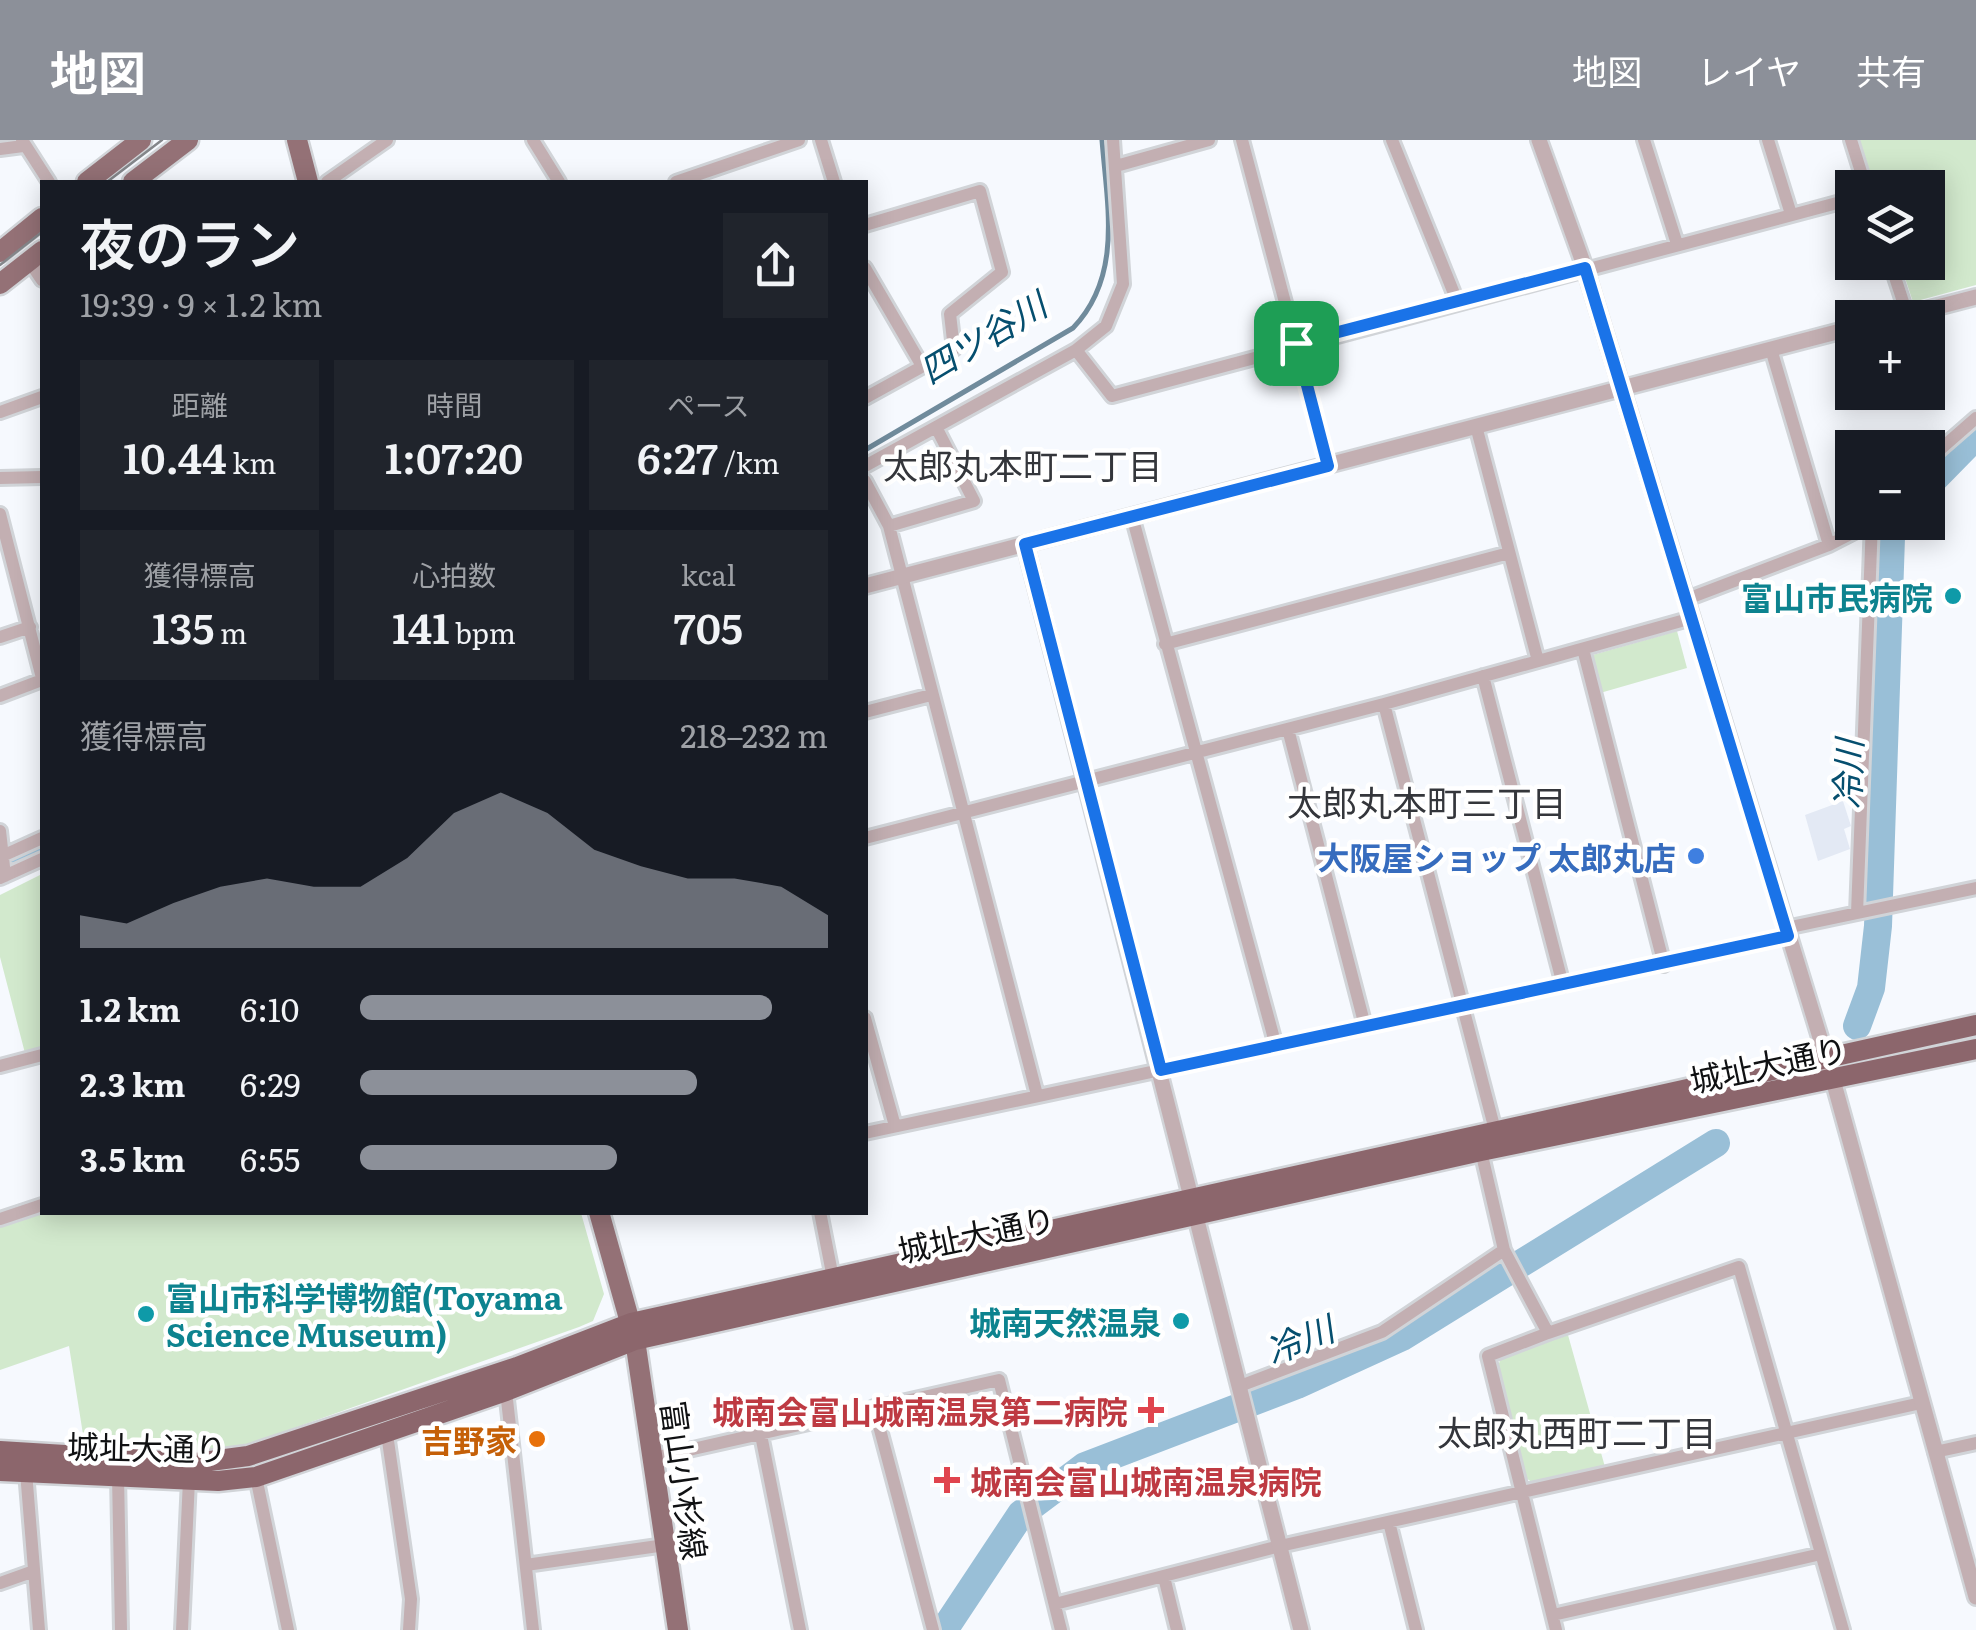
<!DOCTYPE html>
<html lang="ja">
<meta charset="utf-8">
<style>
body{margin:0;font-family:Literata,"Noto Sans JP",serif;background:#20242c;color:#f1f3f6;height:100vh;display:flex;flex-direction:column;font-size:38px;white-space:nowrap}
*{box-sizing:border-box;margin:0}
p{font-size:32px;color:#9ea1a6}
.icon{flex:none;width:55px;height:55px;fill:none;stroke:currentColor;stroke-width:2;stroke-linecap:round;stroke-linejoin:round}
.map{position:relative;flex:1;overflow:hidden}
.panel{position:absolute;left:40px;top:40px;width:828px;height:1035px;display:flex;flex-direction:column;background:#171b24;border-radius:0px;box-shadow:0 5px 25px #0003}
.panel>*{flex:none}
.tools{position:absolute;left:1835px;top:30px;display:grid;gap:20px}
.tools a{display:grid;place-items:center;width:110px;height:110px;border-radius:0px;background:#171b24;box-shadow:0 5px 25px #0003;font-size:50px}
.pin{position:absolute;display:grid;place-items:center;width:85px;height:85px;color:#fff;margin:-42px;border-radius:20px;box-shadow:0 5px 15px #0006}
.round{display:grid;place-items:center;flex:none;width:105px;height:105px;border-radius:0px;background:#20242c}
.headline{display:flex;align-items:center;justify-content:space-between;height:170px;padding:0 40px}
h1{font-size:55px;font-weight:600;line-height:75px}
.stats{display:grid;grid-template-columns:repeat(3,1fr);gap:15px;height:170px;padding:10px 40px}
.stats div{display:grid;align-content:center;border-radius:0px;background:#20242c;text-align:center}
.stats b{font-size:42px;font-weight:600}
.stats small{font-size:28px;font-weight:400}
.stats p{font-size:28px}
.chart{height:280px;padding:20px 40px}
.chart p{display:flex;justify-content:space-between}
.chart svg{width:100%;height:180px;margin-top:10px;fill:#8c9099;opacity:.7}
ul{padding:0 40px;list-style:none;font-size:32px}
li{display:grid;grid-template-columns:160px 120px 1fr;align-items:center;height:75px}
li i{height:25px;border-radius:12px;background:#8c9099}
header{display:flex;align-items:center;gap:60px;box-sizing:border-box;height:140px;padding:0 50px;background:#8c9099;color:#fff}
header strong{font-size:48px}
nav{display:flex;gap:55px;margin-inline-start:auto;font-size:35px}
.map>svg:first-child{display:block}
.built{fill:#e3e9f4}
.green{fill:#d2e9cd}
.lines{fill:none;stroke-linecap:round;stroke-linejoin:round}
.stream{stroke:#708b9c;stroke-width:5}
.river{stroke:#99bfd7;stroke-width:28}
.minor-casing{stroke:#d1d4d8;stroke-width:18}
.tertiary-casing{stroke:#d1d4d8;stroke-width:20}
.primary-casing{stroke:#d1d4d8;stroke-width:25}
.trunk-casing{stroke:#d1d4d8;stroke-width:25}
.minor{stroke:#c3afb2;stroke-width:12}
.tertiary{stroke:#c3afb2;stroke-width:15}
.primary{stroke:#947176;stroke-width:20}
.trunk{stroke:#8c666c;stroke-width:20}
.tram{stroke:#84868a;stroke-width:2.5}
.route-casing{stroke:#fff;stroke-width:20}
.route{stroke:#1a73e8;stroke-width:12}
.culture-dot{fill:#0f9aa8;stroke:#fff;stroke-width:4}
.shop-dot{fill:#3f7fe0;stroke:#fff;stroke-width:4}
.health-dot{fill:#e0444e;stroke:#fff;stroke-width:4}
.food-dot{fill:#e8710a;stroke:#fff;stroke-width:4}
.labels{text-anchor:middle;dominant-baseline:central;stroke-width:9;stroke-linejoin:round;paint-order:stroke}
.culture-label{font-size:32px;font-weight:bold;fill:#0d838f;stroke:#fff;text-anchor:end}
.shop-label{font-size:32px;font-weight:bold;fill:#366cbe;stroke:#fff;text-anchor:end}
.street-label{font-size:32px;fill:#101113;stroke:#fff}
.health-label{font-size:32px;font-weight:bold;fill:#be3a42;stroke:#fff;text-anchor:end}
.food-label{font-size:32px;font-weight:bold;fill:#c56008;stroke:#fff;text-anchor:end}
.water-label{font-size:35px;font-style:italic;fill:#064f6f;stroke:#fff}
.neighbourhood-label{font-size:35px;fill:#34363b;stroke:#fff}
</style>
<header>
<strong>地図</strong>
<nav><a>地図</a><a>レイヤ</a><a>共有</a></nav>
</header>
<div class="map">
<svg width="1976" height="1490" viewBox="0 0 1976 1490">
<rect width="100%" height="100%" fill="#f6f9fe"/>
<path class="built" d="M1843,661l8,25 -7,3 6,20 -32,12 -13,-46z"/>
<path class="green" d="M1859,0h117v145l-63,17 -13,-39 28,-1v-74l-53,-1z
M1677,491l10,37 -87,25 -11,-37z
M42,734v180l-16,3 -26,-100v-62z
M42,1072l539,1 23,81 -11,27 -14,6 -333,118 -52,8 -109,-6 -16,-101 -69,24v-144z
M1568,1195l37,132 -72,16 -7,-5 -28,-112 3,-8z"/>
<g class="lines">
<path class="stream" d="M865,310l208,-122c50,-52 34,-123 29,-188"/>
<path class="river" d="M1928,345l48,-49
M0,729l42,-20
M1857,886l14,-38 7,-62 13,-389 7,-15
M944,1490l77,-116 64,-48 212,-81 105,-48 314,-194"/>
<g class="minor-casing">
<path id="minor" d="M22,0l27,42
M533,0l26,42
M821,0l13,42
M1242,0l86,325
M1392,0l65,161
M1644,0l33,104
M1768,0l23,74
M1851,0l15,48
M0,9l23,-3
M1116,26l93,-26
M327,42l60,-42
M676,42l123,-42
M865,85l115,-34 22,81 -52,42 4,35 -89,49
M29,121l13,19
M1890,122l17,52
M865,128l57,98
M1771,209l58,196
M1076,210l36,46 740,-197
M0,272l42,-15
M1476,286l62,235
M1928,320l48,-42
M865,326l211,-116 30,-24 17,-42 -10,-144
M0,338l42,-1
M865,341l24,45 148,569
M0,374l42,164
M1132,376l144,530
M889,386l85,-25 -38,-74
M1687,459l142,-54 43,-22
M0,497l30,-10
M1165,504l344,-91
M1583,509l81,316
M1483,536l80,309
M0,556l42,-16
M1384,564l112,430
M865,572l66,-17
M1288,589l77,297
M0,691l5,45
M865,698l519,-134 308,-86
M0,717l42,-19
M0,738l42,-19
M1857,773l15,-391
M1786,788l190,-40
M865,878l30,108
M0,926l42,-11
M865,993l924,-197
M1481,1011l23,99 44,83 191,-66 104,363
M820,1072l13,66
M0,1079l42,-14
M1548,1193l-60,23 68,274
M1240,1246l142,-54 122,-82
M506,1251l27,239
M874,1267l59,223
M387,1294l24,165 -2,31
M761,1295l39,195
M1935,1312l41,-9
M653,1318l346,-78 62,250
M26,1332l13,158
M118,1336l3,154
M256,1337l32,153
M1389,1382l27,108
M526,1425l139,-20
M1164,1437l13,53
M0,1443l34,-12
M1055,1464l225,-58 641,-143
M1553,1475l268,-61
M182,1490l7,-150"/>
</g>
<g class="tertiary-casing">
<path id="tertiary" d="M1539,0l46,128 248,812 143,517
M1895,178l81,-21
M1025,404l276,1086
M865,446l987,-258"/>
</g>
<g class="primary-casing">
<path id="primary" d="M297,0l11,42
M87,42l54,-42
M133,42l55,-42
M0,112l42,-34
M0,144l42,-33
M599,1072l36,128 43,290"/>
</g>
<g class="trunk-casing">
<path id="trunk" d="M0,1311l195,12 53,-7 269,-89 114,-44 1345,-298
M0,1331l218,10 38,-4 250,-86 129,-51 846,-189 495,-102"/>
</g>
<use href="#minor" class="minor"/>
<use href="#tertiary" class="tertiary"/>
<use href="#primary" class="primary"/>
<use href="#trunk" class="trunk"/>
<path class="tram" d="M107,42l55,-42
M0,125l42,-33"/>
</g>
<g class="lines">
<g class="route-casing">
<path id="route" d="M1585,128l203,668 -627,134 -136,-526 303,-78 -32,-123z"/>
</g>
<use href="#route" class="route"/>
</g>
<g class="culture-dot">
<circle cx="1953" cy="456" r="10"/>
<circle cx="146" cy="1174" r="10"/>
<circle cx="1181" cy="1181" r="10"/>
</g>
<circle class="shop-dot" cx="1696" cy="716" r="10"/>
<g class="health-dot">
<path d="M1146 1255h10v10h10v10h-10v10h-10v-10h-10v-10h10z"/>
<path d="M942 1325h10v10h10v10h-10v10h-10v-10h-10v-10h10z"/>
</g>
<circle class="food-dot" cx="537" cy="1299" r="10"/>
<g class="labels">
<g class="culture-label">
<text x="1933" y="456">富山市民病院</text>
<text x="166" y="1156" text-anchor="start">富山市科学博物館(Toyama<tspan x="166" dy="37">Science Museum)</tspan></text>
<text x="1161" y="1181">城南天然温泉</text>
</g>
<g class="shop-label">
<text x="1676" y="716">大阪屋ショップ 太郎丸店</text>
</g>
<g class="street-label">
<text transform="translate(1768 923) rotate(-12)">城址大通り</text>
<text transform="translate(976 1093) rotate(-12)">城址大通り</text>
<text transform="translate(147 1306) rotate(1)">城址大通り</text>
<text transform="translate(686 1340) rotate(82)">富山小杉線</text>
</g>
<g class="health-label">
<text x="1128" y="1270">城南会富山城南温泉第二病院</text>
<text x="970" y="1340" text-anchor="start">城南会富山城南温泉病院</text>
</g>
<g class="food-label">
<text x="517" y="1299">吉野家</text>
</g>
<g class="water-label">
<text transform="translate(982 196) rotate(-31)">四ツ谷川</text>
<text transform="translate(1846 634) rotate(-88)">冷川</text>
<text transform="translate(1299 1198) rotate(-22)">冷川</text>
</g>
<g class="neighbourhood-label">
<text x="1023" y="324">太郎丸本町二丁目</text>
<text x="1427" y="661">太郎丸本町三丁目</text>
<text x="1577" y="1291">太郎丸西町二丁目</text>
</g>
</g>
</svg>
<div class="tools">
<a><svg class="icon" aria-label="layers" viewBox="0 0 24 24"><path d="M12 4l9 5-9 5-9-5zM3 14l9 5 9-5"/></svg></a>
<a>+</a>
<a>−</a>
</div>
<div class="pin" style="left:1296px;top:203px;background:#1e9e55"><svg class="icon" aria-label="arrive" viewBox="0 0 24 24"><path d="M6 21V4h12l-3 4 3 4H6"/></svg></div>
<section class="panel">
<div class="headline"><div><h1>夜のラン</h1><p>19:39 · 9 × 1.2 km</p></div><a class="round"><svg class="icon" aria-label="share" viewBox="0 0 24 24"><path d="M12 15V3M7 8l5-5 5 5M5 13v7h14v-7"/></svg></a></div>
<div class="stats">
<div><p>距離</p><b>10.44<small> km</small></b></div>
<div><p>時間</p><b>1:07:20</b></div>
<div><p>ペース</p><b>6:27<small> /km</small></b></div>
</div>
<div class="stats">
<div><p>獲得標高</p><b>135<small> m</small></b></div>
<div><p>心拍数</p><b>141<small> bpm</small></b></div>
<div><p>kcal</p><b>705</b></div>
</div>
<div class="chart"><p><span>獲得標高</span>218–232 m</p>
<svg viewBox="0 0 160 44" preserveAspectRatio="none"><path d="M0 44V36L10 38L20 33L30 29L40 27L50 29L60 29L70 22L80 11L90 6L100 11L110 20L120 24L130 27L140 27L150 29L160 36V44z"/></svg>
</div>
<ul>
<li><b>1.2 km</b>6:10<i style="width:88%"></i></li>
<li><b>2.3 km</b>6:29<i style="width:72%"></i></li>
<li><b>3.5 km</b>6:55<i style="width:55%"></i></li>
</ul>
</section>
</div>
